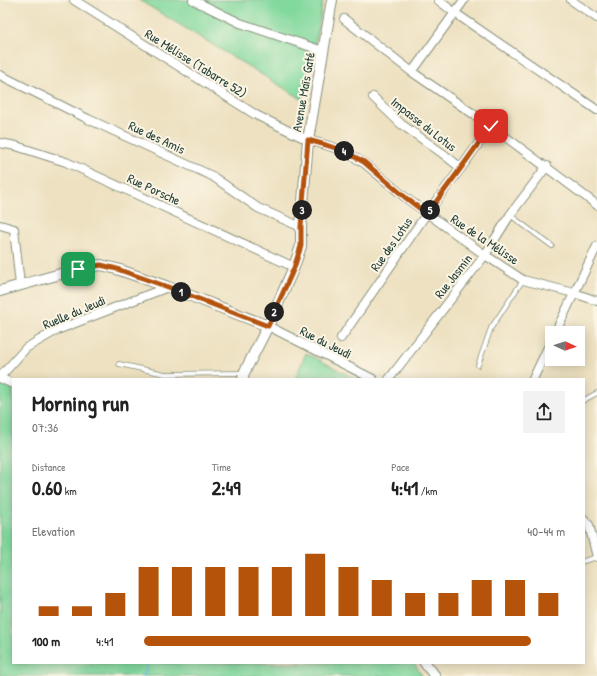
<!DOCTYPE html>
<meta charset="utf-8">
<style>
body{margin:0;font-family:"Patrick Hand",sans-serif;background:#f2f2f2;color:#222;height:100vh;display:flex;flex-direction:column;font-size:15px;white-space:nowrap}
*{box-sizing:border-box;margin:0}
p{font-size:13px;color:#767676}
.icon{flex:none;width:22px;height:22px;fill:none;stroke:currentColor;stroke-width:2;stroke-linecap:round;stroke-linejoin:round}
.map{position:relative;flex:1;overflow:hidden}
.sheet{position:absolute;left:12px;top:378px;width:573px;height:286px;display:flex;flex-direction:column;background:#fff;border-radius:0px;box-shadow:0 2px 10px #0003}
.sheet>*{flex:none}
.needle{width:26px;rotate:93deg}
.fabs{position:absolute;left:545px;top:326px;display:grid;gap:8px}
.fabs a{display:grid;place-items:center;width:40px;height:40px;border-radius:0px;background:#fff;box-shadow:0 2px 10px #0003;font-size:20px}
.pin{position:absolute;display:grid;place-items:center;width:34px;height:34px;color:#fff;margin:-17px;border-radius:8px;box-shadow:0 2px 6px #0006}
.km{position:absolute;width:20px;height:20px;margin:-10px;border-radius:50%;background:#222;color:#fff;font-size:11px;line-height:20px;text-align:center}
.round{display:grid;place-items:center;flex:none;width:42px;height:42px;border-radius:0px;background:#f2f2f2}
.head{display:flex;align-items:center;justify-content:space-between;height:68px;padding:0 20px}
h1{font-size:22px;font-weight:700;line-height:30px}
.metrics{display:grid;grid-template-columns:repeat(3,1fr);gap:6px;height:68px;padding:4px 20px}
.metrics div{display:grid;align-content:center}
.metrics b{font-size:20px;font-weight:700}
.metrics small{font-size:11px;font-weight:400}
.metrics p{font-size:11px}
.chart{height:112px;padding:8px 20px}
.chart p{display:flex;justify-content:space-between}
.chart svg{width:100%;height:72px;margin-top:4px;stroke:#b45309;stroke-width:6}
ul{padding:0 20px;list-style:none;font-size:13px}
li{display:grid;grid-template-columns:64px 48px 1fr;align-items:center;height:30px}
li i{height:10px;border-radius:5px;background:#b45309}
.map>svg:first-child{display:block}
.green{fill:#82d99e;stroke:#508b69}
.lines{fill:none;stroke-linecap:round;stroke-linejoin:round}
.stream{stroke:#5ec2dc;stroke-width:2}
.service-casing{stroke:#868f7a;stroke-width:5.5}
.minor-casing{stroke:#868f7a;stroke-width:10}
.tertiary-casing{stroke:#868f7a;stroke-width:12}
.service{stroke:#fff;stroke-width:4}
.minor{stroke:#fff;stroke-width:8}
.tertiary{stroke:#fff;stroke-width:10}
.route-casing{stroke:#fff;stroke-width:8}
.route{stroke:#b45309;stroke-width:5}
.labels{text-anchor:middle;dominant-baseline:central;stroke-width:4;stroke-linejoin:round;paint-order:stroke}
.street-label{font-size:13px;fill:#1f3d34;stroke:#fcf5e5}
</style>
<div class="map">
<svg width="597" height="676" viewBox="0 0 597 676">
<rect width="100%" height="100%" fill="#fcf5e5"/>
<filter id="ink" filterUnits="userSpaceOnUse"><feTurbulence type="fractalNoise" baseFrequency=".025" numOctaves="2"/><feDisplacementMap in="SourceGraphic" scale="8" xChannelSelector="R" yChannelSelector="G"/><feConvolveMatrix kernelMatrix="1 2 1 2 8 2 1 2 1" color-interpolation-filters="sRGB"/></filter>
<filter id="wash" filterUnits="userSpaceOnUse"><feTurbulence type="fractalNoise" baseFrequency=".012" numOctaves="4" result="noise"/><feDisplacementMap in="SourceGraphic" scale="16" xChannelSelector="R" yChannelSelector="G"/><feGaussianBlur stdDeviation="0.9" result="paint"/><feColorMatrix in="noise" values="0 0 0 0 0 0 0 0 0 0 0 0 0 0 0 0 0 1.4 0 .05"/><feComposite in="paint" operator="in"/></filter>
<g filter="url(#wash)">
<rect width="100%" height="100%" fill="#ede1c1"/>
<path class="green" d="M139,0h184l-5,30 -16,69z
M306,353l50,26h-61z
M0,383l13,6v274h401l8,13h-422z"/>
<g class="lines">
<path class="stream" d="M144,676l3,-13"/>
</g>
</g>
<g filter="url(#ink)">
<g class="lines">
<g class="service-casing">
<path id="service" d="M510,215l42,31
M119,364l46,10 79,-1
M478,365l13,-37 32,-48
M584,400l13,-7
M584,561l13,-4"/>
</g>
<g class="minor-casing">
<path id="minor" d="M74,0l182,115 52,25 18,5 18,6 20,12 42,35 79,57 38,25 51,13 23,8
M193,0l47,23 83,28
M438,0l17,13 142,97
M571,0l26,18
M344,19l68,53 79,54 106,79
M412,72l52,-72
M0,75l88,44 124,57 46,32 43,19
M373,97l28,27 41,29 19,15
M0,143l16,3 50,16 228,105
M0,225l14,4 6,56
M268,326l105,53
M555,333l42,-87
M341,338l86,-125 34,-45 30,-42
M0,377l26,-29 31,-18 111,-43
M0,378l13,6
M389,379l96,-124 25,-40 37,-49
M533,379l19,-40
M584,519l5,6 8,32"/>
</g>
<g class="tertiary-casing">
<path id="tertiary" d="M0,291l78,-22 23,-4 16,4 51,18 100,39
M243,379l1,-6 24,-47 26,-59 7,-21v-19l7,-87 24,-140
M425,663l10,13"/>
</g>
<use href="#service" class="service"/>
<use href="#minor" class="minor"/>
<use href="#tertiary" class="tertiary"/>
</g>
</g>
<g class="lines" filter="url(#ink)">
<g class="route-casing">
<path id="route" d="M78,269l23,-4 16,4 51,18 100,39 26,-58 7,-22v-19l7,-87 18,5 18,6 20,11 42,36 21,16 34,-46 30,-42"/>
</g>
<use href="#route" class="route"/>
</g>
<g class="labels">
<g class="street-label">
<text transform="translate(196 63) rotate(32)">Rue Mélisse (Tabarre 52)</text>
<text transform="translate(303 92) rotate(-80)">Avenue Maïs Gaté</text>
<text transform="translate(424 124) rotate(38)">Impasse du Lotus</text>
<text transform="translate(157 137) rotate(25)">Rue des Amis</text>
<text transform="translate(154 189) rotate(25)">Rue Porsche</text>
<text transform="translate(485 239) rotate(34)">Rue de la Mélisse</text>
<text transform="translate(391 244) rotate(-55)">Rue des Lotus</text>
<text transform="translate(453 276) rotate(-52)">Rue Jasmin</text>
<text transform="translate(74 312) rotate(-23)">Ruelle du Jeudi</text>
<text transform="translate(326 342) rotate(27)">Rue du Jeudi</text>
</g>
</g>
</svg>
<div class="fabs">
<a><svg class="needle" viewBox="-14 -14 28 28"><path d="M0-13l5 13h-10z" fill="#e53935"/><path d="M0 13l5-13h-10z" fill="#767676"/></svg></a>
</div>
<div class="pin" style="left:78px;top:269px;background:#1e9e55"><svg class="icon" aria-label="arrive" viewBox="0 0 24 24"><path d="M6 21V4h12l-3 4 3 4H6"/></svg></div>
<div class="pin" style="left:491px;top:126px;background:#d93025"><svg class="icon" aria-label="check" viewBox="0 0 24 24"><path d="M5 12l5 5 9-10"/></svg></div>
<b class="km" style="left:181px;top:292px">1</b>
<b class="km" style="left:274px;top:312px">2</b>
<b class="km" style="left:302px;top:210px">3</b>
<b class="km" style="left:344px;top:151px">4</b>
<b class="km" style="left:430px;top:210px">5</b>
<section class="sheet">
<div class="head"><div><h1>Morning run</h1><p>07:36</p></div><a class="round"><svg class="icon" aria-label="share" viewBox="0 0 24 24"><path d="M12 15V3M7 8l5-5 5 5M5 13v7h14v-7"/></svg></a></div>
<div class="metrics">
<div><p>Distance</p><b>0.60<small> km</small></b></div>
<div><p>Time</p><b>2:49</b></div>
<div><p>Pace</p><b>4:41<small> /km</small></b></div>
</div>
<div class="chart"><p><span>Elevation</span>40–44 m</p>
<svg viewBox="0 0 160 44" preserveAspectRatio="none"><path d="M5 44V38M15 44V38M25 44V30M35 44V14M45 44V14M55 44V14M65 44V14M75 44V14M85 44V6M95 44V14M105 44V22M115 44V30M125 44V30M135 44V22M145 44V22M155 44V30"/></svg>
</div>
<ul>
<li><b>100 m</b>4:41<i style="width:92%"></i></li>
</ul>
</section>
</div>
